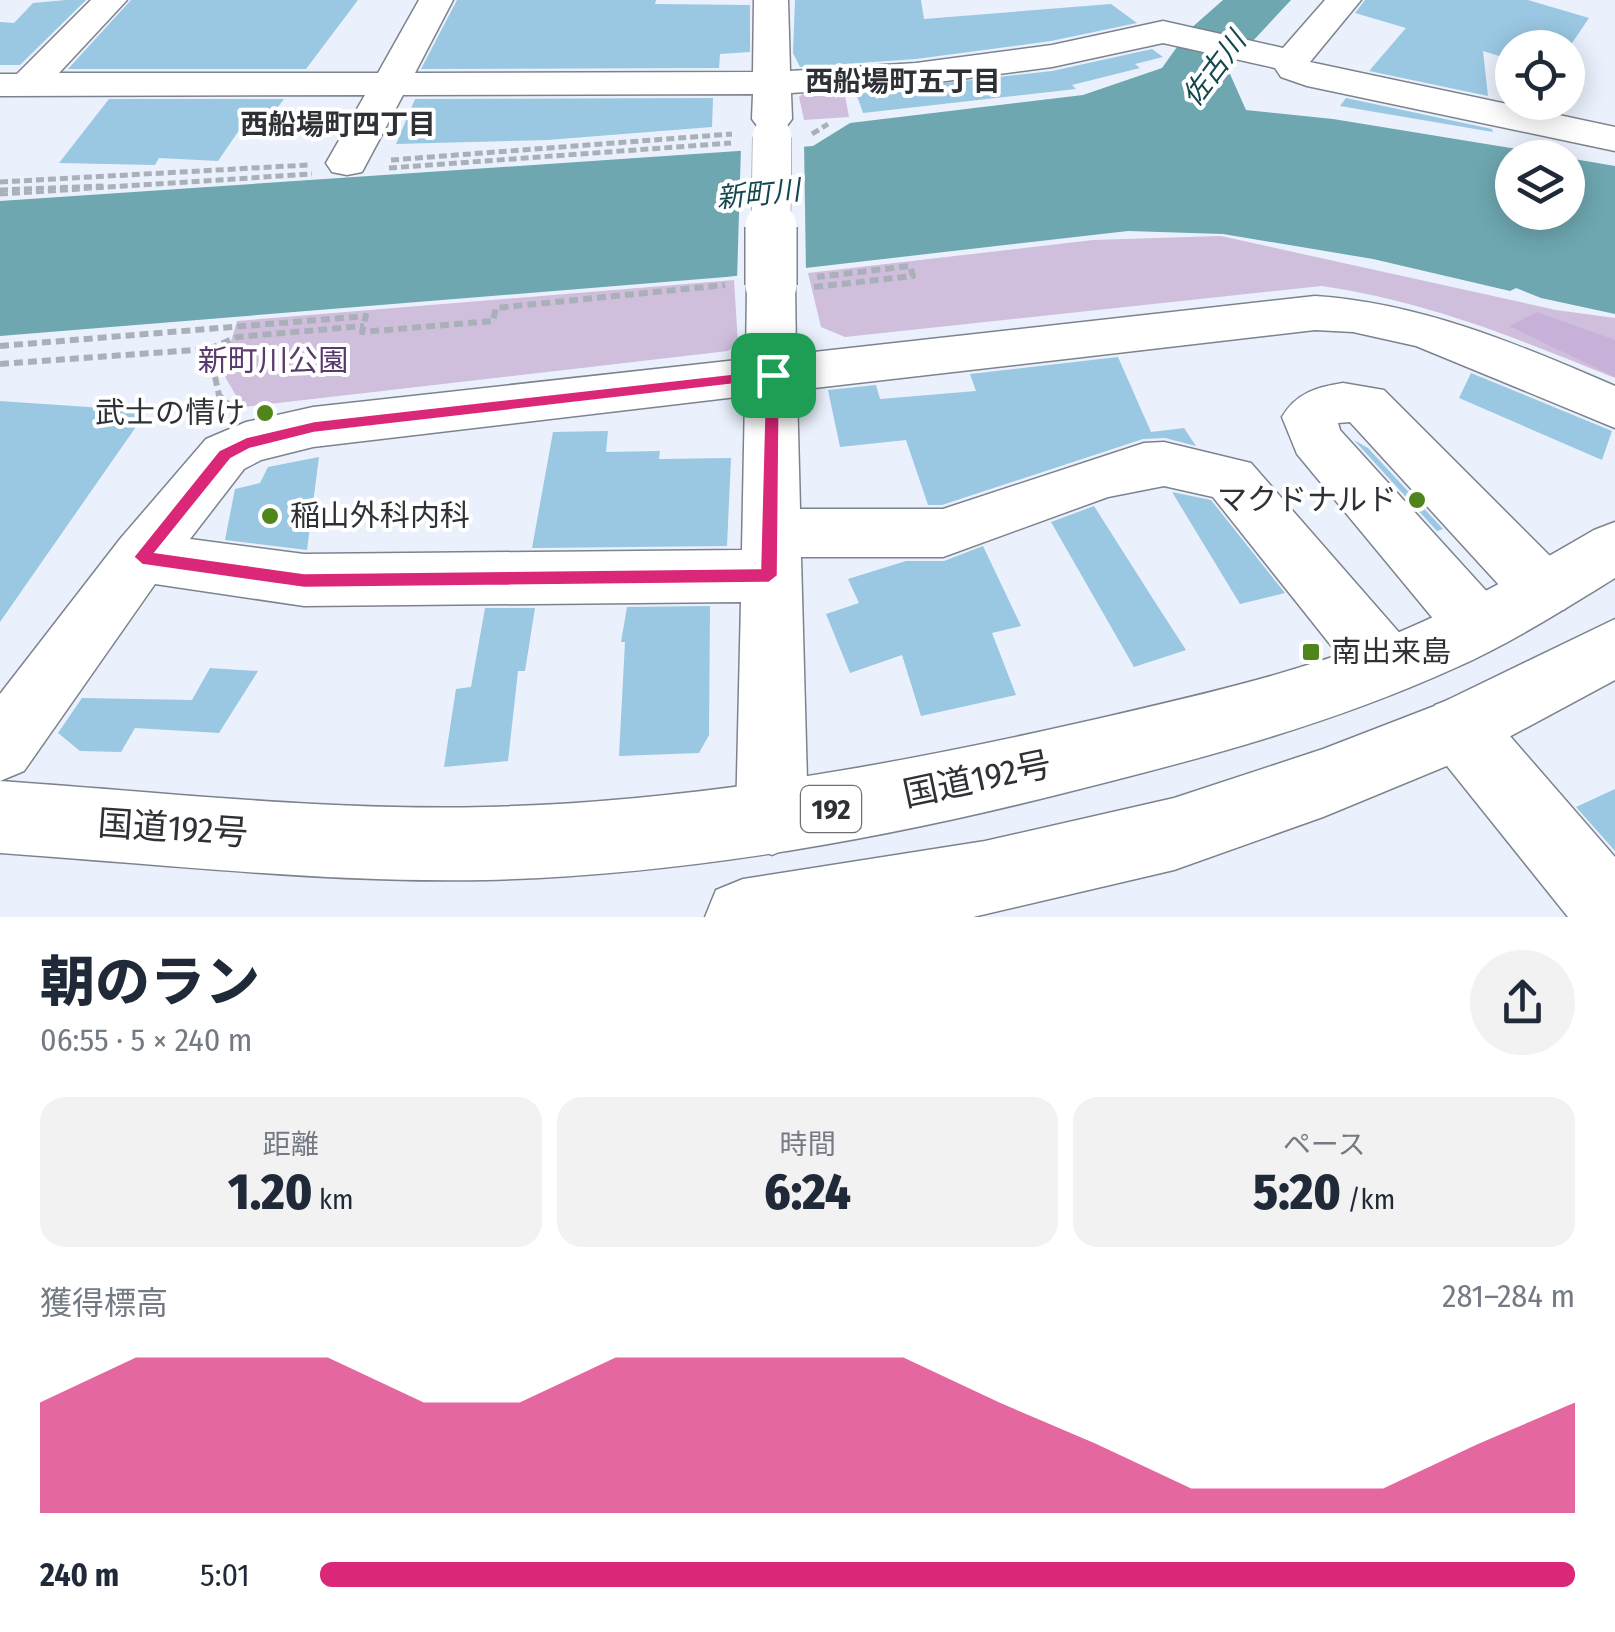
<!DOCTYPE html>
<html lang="ja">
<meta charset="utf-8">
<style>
body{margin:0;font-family:"Fira Sans Condensed","Noto Sans JP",sans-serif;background:#f2f2f3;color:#1f2937;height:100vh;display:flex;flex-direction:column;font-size:38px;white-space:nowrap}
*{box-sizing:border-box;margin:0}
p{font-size:32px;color:#747a83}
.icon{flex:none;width:55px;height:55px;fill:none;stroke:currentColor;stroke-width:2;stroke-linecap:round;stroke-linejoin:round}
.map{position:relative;height:917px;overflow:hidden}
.panel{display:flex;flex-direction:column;background:#fff;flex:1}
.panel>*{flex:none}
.controls{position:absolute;left:1495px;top:30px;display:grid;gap:20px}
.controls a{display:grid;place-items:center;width:90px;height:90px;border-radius:50%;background:#fff;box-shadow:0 5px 25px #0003;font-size:50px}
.pin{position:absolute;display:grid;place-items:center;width:85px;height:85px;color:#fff;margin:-42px;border-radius:20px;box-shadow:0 5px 15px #0006}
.round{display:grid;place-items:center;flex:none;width:105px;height:105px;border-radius:52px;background:#f2f2f3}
.headline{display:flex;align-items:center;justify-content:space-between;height:170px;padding:0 40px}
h1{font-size:55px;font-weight:800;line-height:75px}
.metrics{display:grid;grid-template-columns:repeat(3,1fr);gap:15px;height:170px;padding:10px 40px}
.metrics div{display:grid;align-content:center;border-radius:25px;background:#f2f2f3;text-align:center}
.metrics b{font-size:50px;font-weight:800}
.metrics small{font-size:28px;font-weight:400}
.metrics p{font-size:28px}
.chart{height:280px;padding:20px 40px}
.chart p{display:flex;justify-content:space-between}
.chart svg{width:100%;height:180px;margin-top:10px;fill:#db2777;opacity:.7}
ul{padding:0 40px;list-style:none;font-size:32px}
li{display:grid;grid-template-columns:160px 120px 1fr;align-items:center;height:75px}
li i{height:25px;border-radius:12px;background:#db2777}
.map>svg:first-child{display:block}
.green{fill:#d0bedd}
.forest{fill:#c8b1d9}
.water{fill:#6ea7b0}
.pier{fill:#eaf1fc}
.building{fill:#9ac7e2}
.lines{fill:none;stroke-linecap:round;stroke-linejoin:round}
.minor-casing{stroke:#7d838d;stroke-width:3}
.highway-casing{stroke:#7d838d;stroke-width:3}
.path-far1{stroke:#aab0b8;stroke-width:5;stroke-dasharray:8 4;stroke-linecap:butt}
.path{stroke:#aab0b8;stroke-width:6;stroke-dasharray:9 5;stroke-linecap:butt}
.minor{fill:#fff;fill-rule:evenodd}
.highway{fill:#fff;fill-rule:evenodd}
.minor-bridge-far1-casing{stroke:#7d838d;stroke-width:40;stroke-linecap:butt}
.minor-bridge-casing{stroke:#7d838d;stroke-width:54;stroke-linecap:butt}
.minor-bridge-far1{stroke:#fff;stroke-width:39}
.minor-bridge{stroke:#fff;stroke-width:51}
.route{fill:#db2777;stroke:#fff;stroke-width:2.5;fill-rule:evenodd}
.poi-dot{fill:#50851c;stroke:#fff;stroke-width:4}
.labels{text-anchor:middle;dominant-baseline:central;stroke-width:8;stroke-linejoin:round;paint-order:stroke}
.far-water-label{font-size:28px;font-style:italic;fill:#13474f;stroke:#fff}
.far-neighbourhood-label{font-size:28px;font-weight:bold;fill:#2e3135;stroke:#fff}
.shield{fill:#fff;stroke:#6d6f72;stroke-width:2.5}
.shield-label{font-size:28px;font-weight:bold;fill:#2e3135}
.park-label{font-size:30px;fill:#593a6d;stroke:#fff}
.poi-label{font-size:30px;fill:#2e3135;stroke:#fff;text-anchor:end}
.near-street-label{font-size:35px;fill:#2e3135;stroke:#fff}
</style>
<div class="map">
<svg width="1615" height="917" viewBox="0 0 1615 917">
<rect width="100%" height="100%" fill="#eaf1fc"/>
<path class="green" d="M843,85l6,32 -45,3 -5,-23 9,-8z
M1221,236l335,74 59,8v60c-99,-40 -186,-76 -293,-92l-477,51 -24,-10 -13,-54 285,-33z
M734,280l4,63 -10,8 -485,56 -21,-35 15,-51z"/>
<path class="forest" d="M1537,312l78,28v37l-106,-51z"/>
<path class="water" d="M1223,0h68l-55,59 -6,15 16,36 87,9 232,38 -53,1v54h56v-54l47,8v148l-74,-16 -25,-10 -6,3 -137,-32 -150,-25 -95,-3 -402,46 -726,59v-135l813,-55 37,-23 233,-28 79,-27 27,-38z"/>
<path class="pier" d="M804,142l2,132 -69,7 4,-135z"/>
<path class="building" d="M66,0h20l-66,65h-20v-43l14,1 19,-20z
M131,0h227l-52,69h-238z
M457,0h199l-1,4 95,1v47l-30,2 -1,14 -298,1z
M795,0h126l3,19 187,-15 26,19 -86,18 -135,18 -116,8 -7,-14z
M1365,0h163l61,18 -21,31 -56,-1v12l-29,-9 5,45 -119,-25 37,-43 -51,-15z
M1152,49l11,8 -28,7 5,4 -68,17 4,4 -213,24 -7,-20 196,-22z
M713,98l-1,29 -165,13 -151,4 19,-45z
M1346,98l146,31 1,3 -153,-26z
M109,99h175l-20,26 -22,1 -24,35 -59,-3 -4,7 -96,-2z
M1118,357l33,75 33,-4 12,18 -31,-8 -22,1 -201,66h-14l-22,-65 -66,7 -12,-57 48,-5 4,14 96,-8 -6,-17z
M1471,373l141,58 -10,29 -143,-62z
M0,401l147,10 -147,211z
M608,431l-2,21 54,-1 -1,8 72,-1 -4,88 -195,2 21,-116z
M1354,440l14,8 75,81 -6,2z
M319,457l-12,93 -82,-10 10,-51 25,-6 8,-16z
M1172,492l39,8 74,93 -45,11z
M1094,506l61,96 31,48 -52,17 -83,-145z
M983,546l38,80 -29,7 24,62 -95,21 -19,-61 -52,18 -24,-59 33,-11 -11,-24 58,-18h38z
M710,606l-1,129 -10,18 -80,3 6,-114h-4l6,-35z
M485,608h50l-10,63h-7l-10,90 -64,6 12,-78 15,-2z
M210,668l48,3 -39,62 -84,-5 -14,24 -41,-1 -22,-18 24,-35 110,2z
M1615,789v62l-39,-44z"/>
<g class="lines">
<g class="minor-casing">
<path id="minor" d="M91,0h36l-68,73h319l41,-73h34l-38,73 338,-1 1,-72h34l2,71 126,-8 136,-18 111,-24 120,27 42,-48h36l-51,62 305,65v24l-308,-65 -26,-9 -6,-9 -112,-25 -111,24 -136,18 -125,8 1,26 -6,8 -14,4 -14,-4 -6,-8 1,-25 -350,1 -41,77 -15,3 -15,-3 -6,-9 39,-68 -365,1v-22h17z
M771,269l17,5 7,11 1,69 519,-58c106,7 203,48 300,90v42l-199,-82 -63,-14 -38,-2 -518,60 3,119h143l201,-66 20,-1 87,21 159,182 9,21 -9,21 -23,8 -23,-8 -151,-190 -49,-11 -56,11 -165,60h-142l7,262 -11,25 -25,11 -25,-11 -11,-25 5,-217 -437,4 -149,-22 -131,187 -24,10v-87l120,-155 86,-100 40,-17 67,-15 433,-48 1,-74 7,-11zM745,396l-3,154 -438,4 -114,-15 54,-70 17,-9 52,-13z
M1343,383l41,7 181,181 8,19 -8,19 -22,7 -22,-7 -171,-187 -12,1 2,7 159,175 9,20 -9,20 -22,8 -22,-8 -158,-191 -15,-37c14,-24 35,-30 61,-34z
M1459,696l24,9 132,152v60h-47l-133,-166 -10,-23 10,-23z"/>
</g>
<g class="highway-casing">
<path id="highway" d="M1615,522v56c-52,32 -104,65 -160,90 -125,57 -259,92 -391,125 -189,48 -383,82 -579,87 -162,3 -324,-16 -485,-27v-72c161,11 323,30 486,26 203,-5 404,-41 602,-86 99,-23 200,-45 294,-82 74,-29 143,-69 212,-109z
M1615,619v61l-132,71 -160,66 -149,53 -201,47h-268l11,-27 27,-11 242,-38 189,-43 149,-49 114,-44z"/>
</g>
<path class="path-far1" d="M812,134l16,-10
M391,160l341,-26
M389,168l342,-25
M0,182l308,-17
M0,190l103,-4
M0,194l312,-20"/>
<path class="path" d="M814,287l99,-11 -3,-10 -93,11
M0,346l366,-30 -4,16 131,-11 3,-13 229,-23
M209,349l28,-12 127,-11
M0,364l209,-15 10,46 10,10"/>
<use href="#minor" class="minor"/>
<use href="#highway" class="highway"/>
<g class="minor-bridge-far1-casing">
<path id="minor-bridge-far1" d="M771,230l1,-93"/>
</g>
<g class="minor-bridge-casing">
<path id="minor-bridge" d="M771,285v-58"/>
</g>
<use href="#minor-bridge-far1" class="minor-bridge-far1"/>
<use href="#minor-bridge" class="minor-bridge"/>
</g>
<path class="route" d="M773,369l7,6 -2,201 -9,7 -465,5 -162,-23 -9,-8 86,-107 27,-13 68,-16zM765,381l-5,187 -456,5 -148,-21 75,-93 19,-10 64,-16z"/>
<g class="poi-dot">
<circle cx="265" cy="413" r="10"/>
<circle cx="1417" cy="500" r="10"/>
<circle cx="270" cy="516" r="10"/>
<rect x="1301" y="642" width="20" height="20" rx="5"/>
</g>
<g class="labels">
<g class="far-water-label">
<text transform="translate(1214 69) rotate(-53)">佐古川</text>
<text transform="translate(758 194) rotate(-6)">新町川</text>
</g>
<g class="far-neighbourhood-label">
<text x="903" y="81">西船場町五丁目</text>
<text x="338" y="124">西船場町四丁目</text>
</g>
<rect class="shield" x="801" y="786" width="60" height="46" rx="8"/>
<g class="shield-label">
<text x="831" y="809">192</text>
</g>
<g class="park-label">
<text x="273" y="361">新町川公園</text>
</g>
<g class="poi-label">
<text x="245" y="413">武士の情け</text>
<text x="1397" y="500">マクドナルド</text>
<text x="290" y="516" text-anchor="start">稲山外科内科</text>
<text x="1331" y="652" text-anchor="start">南出来島</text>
</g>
<g class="near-street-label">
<text transform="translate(977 779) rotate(-12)">国道192号</text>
<text transform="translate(173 828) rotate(4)">国道192号</text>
</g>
</g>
</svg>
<div class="controls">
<a><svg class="icon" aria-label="locate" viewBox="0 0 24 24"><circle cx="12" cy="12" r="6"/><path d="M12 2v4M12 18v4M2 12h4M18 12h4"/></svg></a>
<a><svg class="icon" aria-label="layers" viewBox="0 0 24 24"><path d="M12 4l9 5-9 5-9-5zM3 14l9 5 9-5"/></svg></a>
</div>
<div class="pin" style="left:773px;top:375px;background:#1e9e55"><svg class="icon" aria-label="arrive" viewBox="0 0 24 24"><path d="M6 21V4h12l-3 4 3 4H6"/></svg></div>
</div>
<section class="panel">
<div class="headline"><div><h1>朝のラン</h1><p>06:55 · 5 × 240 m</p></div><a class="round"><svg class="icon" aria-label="share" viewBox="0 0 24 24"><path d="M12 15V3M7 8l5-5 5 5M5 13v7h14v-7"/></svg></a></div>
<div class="metrics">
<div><p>距離</p><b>1.20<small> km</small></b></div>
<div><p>時間</p><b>6:24</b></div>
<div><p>ペース</p><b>5:20<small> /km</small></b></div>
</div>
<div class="chart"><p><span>獲得標高</span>281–284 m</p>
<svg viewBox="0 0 160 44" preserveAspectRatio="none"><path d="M0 44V17L10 6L20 6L30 6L40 17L50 17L60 6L70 6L80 6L90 6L100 17L110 27L120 38L130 38L140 38L150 27L160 17V44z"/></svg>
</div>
<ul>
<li><b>240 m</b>5:01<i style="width:100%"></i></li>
</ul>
</section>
